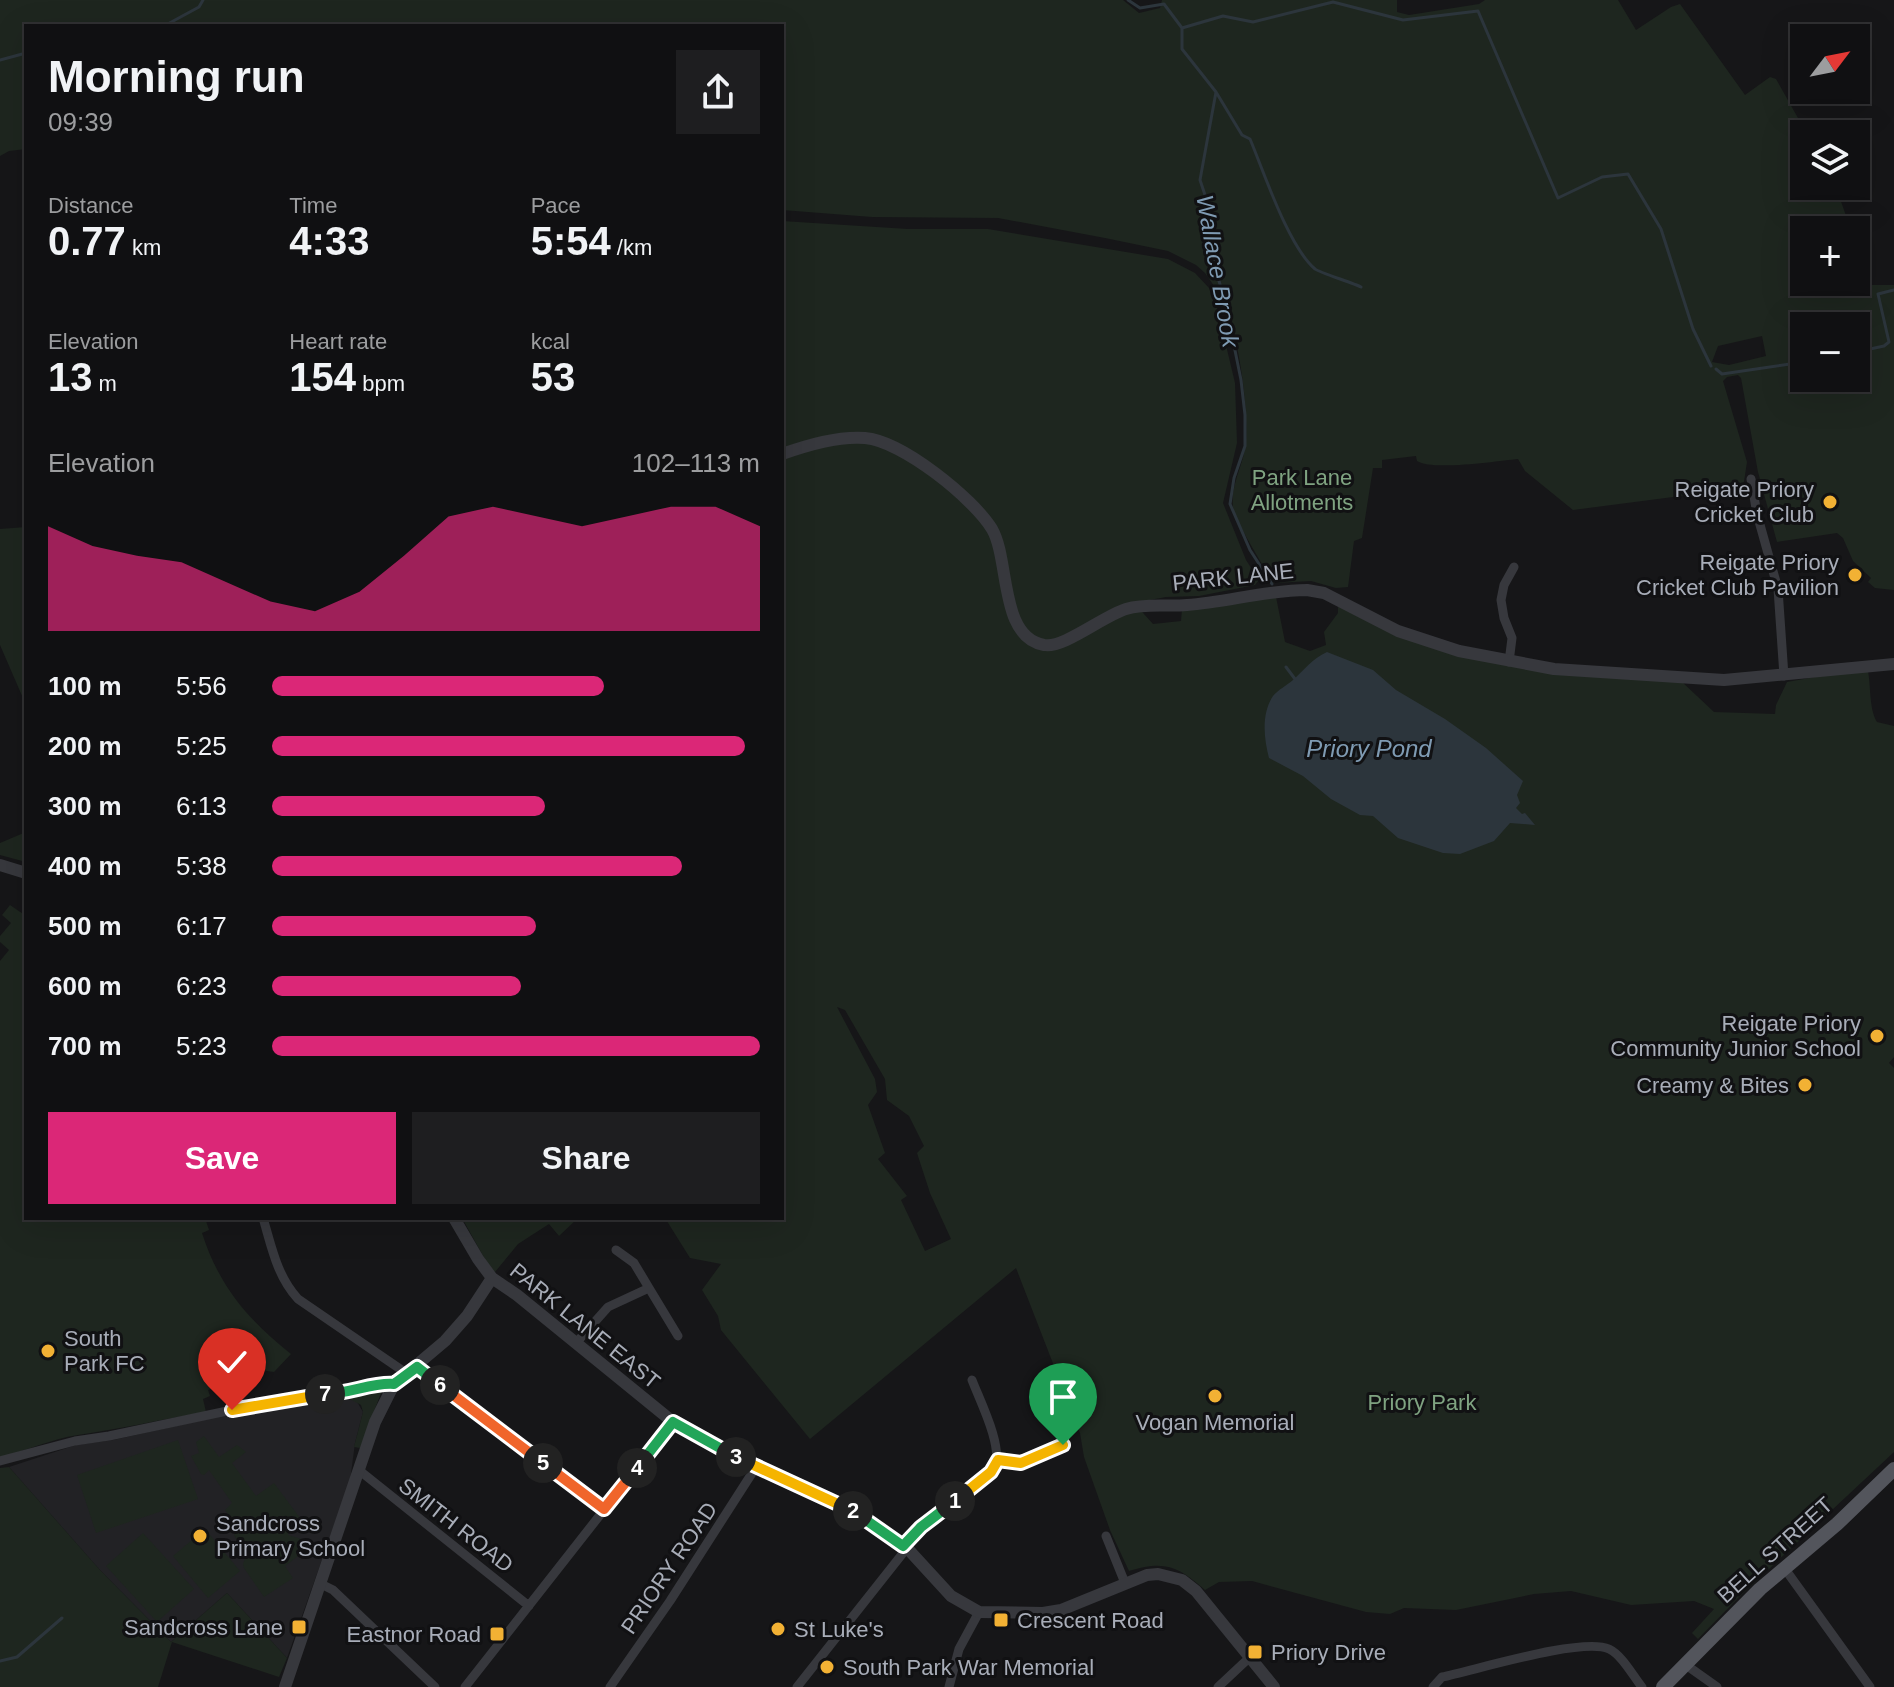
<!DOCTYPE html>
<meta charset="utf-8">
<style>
body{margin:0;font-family:Arial,sans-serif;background:#1e1e20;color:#f1f3f6;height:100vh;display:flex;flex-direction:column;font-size:30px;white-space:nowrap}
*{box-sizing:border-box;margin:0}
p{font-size:26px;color:#9c9d9f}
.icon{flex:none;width:44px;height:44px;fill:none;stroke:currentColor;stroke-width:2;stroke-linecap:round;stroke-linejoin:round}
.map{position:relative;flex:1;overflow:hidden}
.sheet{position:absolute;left:24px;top:24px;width:760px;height:1196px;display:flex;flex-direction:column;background:#101012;border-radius:0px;box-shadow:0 8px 32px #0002,0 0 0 2px #303032}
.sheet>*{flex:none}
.needle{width:52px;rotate:58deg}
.tools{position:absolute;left:1790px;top:24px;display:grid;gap:16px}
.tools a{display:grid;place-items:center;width:80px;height:80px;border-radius:0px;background:#101012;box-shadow:0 8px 32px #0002,0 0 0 2px #303032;font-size:40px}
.pin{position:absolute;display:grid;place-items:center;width:68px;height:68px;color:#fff;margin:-82px -34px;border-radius:50% 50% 50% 0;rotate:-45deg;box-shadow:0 0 8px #0007}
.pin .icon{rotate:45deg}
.km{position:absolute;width:40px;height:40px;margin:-20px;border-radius:50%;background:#222;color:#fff;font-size:22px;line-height:40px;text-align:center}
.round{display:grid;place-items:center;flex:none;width:84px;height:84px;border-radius:0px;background:#1e1e20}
.headline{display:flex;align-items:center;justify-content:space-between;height:136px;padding:0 24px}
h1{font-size:44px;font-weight:700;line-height:60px}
.figures{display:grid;grid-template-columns:repeat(3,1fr);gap:12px;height:136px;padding:8px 24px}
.figures div{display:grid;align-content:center}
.figures b{font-size:40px;font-weight:700}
.figures small{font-size:22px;font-weight:400}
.figures p{font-size:22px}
.chart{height:224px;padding:16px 24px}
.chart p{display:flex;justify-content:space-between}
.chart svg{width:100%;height:144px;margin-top:8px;fill:#db2777;opacity:.7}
.cta{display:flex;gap:16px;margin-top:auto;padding:16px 24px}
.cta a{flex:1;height:92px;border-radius:0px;background:#db2777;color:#fff;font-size:32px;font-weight:700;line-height:92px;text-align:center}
.cta a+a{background:#1e1e20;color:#f1f3f6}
ul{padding:0 24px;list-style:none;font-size:26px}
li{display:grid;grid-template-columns:128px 96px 1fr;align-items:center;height:60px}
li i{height:20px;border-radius:10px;background:#db2777}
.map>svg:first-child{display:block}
.built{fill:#222225}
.green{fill:#1e261f;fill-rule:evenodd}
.water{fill:#2c353c}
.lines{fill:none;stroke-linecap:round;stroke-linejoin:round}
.stream{stroke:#2c353c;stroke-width:3}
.minor{stroke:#37383d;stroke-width:9}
.tertiary{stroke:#37383d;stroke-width:12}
.primary{stroke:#53555c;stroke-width:14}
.split-1-casing{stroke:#fff;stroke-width:16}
.split-2-casing{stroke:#fff;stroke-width:16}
.split-3-casing{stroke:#fff;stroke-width:16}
.split-4-casing{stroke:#fff;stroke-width:16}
.split-5-casing{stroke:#fff;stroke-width:16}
.split-6-casing{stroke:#fff;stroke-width:16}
.split-7-casing{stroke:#fff;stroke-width:16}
.split-8-casing{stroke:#fff;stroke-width:16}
.split-1{stroke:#f5b400;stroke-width:10}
.split-2{stroke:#22a559;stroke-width:10}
.split-3{stroke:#f5b400;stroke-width:10}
.split-4{stroke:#22a559;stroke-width:10}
.split-5{stroke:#f0652b;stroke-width:10}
.split-6{stroke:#f0652b;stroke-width:10}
.split-7{stroke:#22a559;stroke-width:10}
.split-8{stroke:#f5b400;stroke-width:10}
.poi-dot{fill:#f2b134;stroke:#111113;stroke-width:3}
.labels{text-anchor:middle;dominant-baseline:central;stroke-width:6;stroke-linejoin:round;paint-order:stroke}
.park-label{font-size:22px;fill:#7fa381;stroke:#111113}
.poi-label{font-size:22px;fill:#a8adb8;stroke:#111113;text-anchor:end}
.street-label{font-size:22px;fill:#a8adb8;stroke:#111113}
.water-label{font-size:24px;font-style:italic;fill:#7f9bb3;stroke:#111113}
</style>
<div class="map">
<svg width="1894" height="1687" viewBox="0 0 1894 1687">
<rect width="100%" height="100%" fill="#161618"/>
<path class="built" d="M323,1398l33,2 7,12 -8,31 -5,38 -63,177 -60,-65 -56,49 -72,-73 -90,-102 67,-22 37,-5 167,-37z"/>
<path class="green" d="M0,0h1123l16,13 21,-5 2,-8h235v12l12,3 70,-11 6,-4h133l18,30 35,-23 9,-3 65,91 25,-18 6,2 31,55h-3v52h31l2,4 14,40h-47v52h52v-36l14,39h24v305l-19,-2 -7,-6 3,-4 -18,-17 -10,-23 -6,-5 -60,9 -19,-70 -17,-94 -3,-3 -11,2 -4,4 24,81 -4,26 -14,5 -2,-3 -154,20 -48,-39 -7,-12c-20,2 -86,12 -101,2l-1,-5 -34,4v8h-9l-11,70 -8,3 -6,46 -12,1 -25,-7 -37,2c-9,-14 -39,-62 -41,-76 -3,-23 12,-44 13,-67 2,-50 -10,-99 -20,-147h-7l-14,-20 -9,-8 -28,-14 -63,-13 -107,-20 -126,-1 -90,-7v-184h-756v123l-17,2 -9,5zM1804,326h52v52h-52zM1762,336l4,20 -37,9 -17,-3 6,-16z
M782,221l126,8h80l180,30 27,14 14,15 7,15 19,80 2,60 -14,60 23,57 13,20 -4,5 -56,11 -33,1 -32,6 19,21 28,-3 1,-12 94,-12 9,45 25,9 16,-6 -2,-13 14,-19v-9l109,45 234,32 33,31 61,2 1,-9 11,-23 50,-9 31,-2c3,16 1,38 9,51l17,4v331l-5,6 5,5v384l-155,145 -41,42 -6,-6 22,-24 -20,-8 -63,4 -60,-14 -37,3 -78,16 -52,-2 -14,6 -24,-2 -114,-31 -33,1 -14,8c-27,-24 -40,-30 -76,-19l-19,-41 -26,-73 -4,-24 -64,-165 -206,171 -89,-109 -3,-14 -16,-26 19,-26 -31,-6 -25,-40h117zM837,1007l8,3 40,69 2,21 22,16 15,30 -7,7 13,40 21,46 -26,12 -24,-51 6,-4 -29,-37 7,-6 -17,-48 9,-13 -2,-13z
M26,527v178l-26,-60v-116z
M26,832v30l-26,-7v-12z
M10,905l16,11v302h179l4,12 -7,3c17,53 46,87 89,121l-17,18 -14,-2 -52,20 2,6 -7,3 3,13c-43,7 -86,17 -128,23 -27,4 -52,16 -78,22v-496l9,-11 -9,-8v-6l11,-13 -9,-8z
M462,1218h116l-19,18 -10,-12 -31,20 -23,28 -8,-9z
M377,1388l4,5 -21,55 -6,-1 9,-35 -2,-7 -13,-7z
M204,1436l15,21 18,-12 9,7 -14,11 24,33 18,-13 26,35 -1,4 -7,-1 -4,14 27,8 -30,23 8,12 -29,19 -20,-29 -1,-4 3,-8 -12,-21 1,-10 -10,-15 7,-7 -23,-33 -5,5 -3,-1 -10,-18 8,-3 -3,-11z
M178,1440l20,59 -102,34 -19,-58z
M9,1467l90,102 72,73 56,-49 60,65 -8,19 -107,-35 -14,45h-158v-219z
M205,1529l35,42 -32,27 -35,-42z
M143,1533l51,56 -37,33 -51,-56z"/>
<path class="water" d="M1327,652l46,18 23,20 49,29 41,29 37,33 -6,14 3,8 -4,5 6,6 3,-1 10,12 -25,-2 -16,18 -34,13 -17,-1 -45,-15 -25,-22 -13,-1 -29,-16 -28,-23 -34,-18c-5,-19 -8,-44 4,-62 5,-6 14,-11 20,-16 12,-11 19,-21 34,-28z"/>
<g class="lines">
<path class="stream" d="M1128,0l12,8 24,-4 18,24v21l34,43 -16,88 10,30 4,52 13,49 14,69 4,35v31l-11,32 -4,26 20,46 22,34
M164,26l35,-19 4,-7
M1182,28l41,-12 30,6 80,-20 70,18 75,-9 80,187 44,-21 26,-3 33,55 32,100 18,37
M0,60l26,-7
M1216,92l26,43 8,4c14,33 38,107 65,130 3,3 38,14 46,18
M1856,352l28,-6 5,-4 -11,-48 16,-4
M1716,369l6,5 82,-12
M1286,667l9,12
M0,1661l17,-4 45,-39"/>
<path class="minor" d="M1751,479l6,35 21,75 6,87
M1509,662l3,-24 -8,-20 -3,-18 3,-15 10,-18
M263,1218c9,30 14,58 35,81l108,74
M616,1250l18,13 15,25
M576,1343l32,-36 41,-19 29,48
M417,1367l187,142
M998,1460l23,3 42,-18
M0,1461l75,-20 34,-5 165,-35 40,-7h29l40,-11 11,1
M360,1471l169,135
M1106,1536l19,47
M903,1546l18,-19 74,-60c8,-21 -15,-66 -23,-87
M1785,1569l85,118
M321,1584l12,6 102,97
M1686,1665l31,22
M465,1687l208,-265
M610,1687l60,-86 86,-134
M797,1687l110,-139
M949,1687l10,-38 20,-37
M1218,1687l31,-29
M1433,1687l9,-10c34,-7 140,-40 167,-28 13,6 24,27 33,38"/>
<path class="tertiary" d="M782,454c26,-9 56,-18 83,-16 37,3 108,60 127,91 18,31 7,108 52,116 19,4 59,-29 82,-36 20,-6 41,-2 61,-4 40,-3 80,-15 120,-15l17,3 74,38 61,20 95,18 170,11 170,-16
M0,865l26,8
M454,1218l24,41 14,19 25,17 156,127 83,45 104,48 47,33 44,48 28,16 64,1 18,-3 86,-35 11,-1 24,6 14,11 78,96
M285,1687l90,-265 19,-38 51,-43 22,-25 25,-38"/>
<path class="primary" d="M1663,1687l97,-98 77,-65 57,-55"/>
</g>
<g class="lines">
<g class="split-1-casing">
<path id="split-1" d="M955,1501l36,-29 7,-12 23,3 42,-18"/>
</g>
<g class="split-2-casing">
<path id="split-2" d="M853,1511l50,35 18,-19 34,-26"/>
</g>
<g class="split-3-casing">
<path id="split-3" d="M736,1457l117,54"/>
</g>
<g class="split-4-casing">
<path id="split-4" d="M637,1468l36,-46 63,35"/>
</g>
<g class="split-5-casing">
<path id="split-5" d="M543,1463l61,46 33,-41"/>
</g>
<g class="split-6-casing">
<path id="split-6" d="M440,1385l103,78"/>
</g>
<g class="split-7-casing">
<path id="split-7" d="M325,1394c24,0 48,-12 69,-10l23,-17 23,18"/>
</g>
<g class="split-8-casing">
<path id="split-8" d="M232,1410l93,-16"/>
</g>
<use href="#split-1" class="split-1"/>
<use href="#split-2" class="split-2"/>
<use href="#split-3" class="split-3"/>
<use href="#split-4" class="split-4"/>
<use href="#split-5" class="split-5"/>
<use href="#split-6" class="split-6"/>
<use href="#split-7" class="split-7"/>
<use href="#split-8" class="split-8"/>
</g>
<g class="poi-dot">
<circle cx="1830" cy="502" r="8"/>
<circle cx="1855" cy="575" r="8"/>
<circle cx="1877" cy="1036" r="8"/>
<circle cx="1805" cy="1085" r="8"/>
<circle cx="48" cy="1351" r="8"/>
<circle cx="1215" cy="1396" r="8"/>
<circle cx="200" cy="1536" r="8"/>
<rect x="993" y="1612" width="16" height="16" rx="4"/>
<rect x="291" y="1619" width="16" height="16" rx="4"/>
<circle cx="778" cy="1629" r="8"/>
<rect x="489" y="1626" width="16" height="16" rx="4"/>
<rect x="1247" y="1644" width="16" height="16" rx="4"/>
<circle cx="827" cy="1667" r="8"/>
</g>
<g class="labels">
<g class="park-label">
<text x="1302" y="477">Park Lane<tspan x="1302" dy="25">Allotments</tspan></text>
<text x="1422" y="1402">Priory Park</text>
</g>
<g class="poi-label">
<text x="1814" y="489">Reigate Priory<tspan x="1814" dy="25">Cricket Club</tspan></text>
<text x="1839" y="562">Reigate Priory<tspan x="1839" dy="25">Cricket Club Pavilion</tspan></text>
<text x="1861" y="1023">Reigate Priory<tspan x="1861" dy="25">Community Junior School</tspan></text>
<text x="1789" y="1085">Creamy &amp; Bites</text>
<text x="64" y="1338" text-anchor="start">South<tspan x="64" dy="25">Park FC</tspan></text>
<text x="1215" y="1422" text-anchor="middle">Vogan Memorial</text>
<text x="216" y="1523" text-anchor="start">Sandcross<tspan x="216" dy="25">Primary School</tspan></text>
<text x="1017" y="1620" text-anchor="start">Crescent Road</text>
<text x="283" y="1627">Sandcross Lane</text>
<text x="794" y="1629" text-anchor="start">St Luke's</text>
<text x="481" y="1634">Eastnor Road</text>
<text x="1271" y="1652" text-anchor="start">Priory Drive</text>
<text x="843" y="1667" text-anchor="start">South Park War Memorial</text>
</g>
<g class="street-label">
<text transform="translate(1233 577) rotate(-6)">PARK LANE</text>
<text transform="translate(585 1326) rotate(39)">PARK LANE EAST</text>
<text transform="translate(456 1525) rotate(38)">SMITH ROAD</text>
<text transform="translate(1775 1550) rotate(-42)">BELL STREET</text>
<text transform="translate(669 1568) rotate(-56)">PRIORY ROAD</text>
</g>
<g class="water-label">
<text transform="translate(1218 271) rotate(80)">Wallace Brook</text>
<text x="1369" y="748">Priory Pond</text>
</g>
</g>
</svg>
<div class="tools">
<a><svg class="needle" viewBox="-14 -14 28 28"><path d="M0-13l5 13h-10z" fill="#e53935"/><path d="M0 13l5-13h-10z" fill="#9c9d9f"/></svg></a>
<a><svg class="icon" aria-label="layers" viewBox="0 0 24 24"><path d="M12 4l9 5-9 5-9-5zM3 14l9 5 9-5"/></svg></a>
<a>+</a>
<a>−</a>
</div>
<div class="pin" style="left:1063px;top:1445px;background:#1e9e55"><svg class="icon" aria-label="arrive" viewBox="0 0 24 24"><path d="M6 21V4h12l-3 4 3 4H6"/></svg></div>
<div class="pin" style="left:232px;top:1410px;background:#d93025"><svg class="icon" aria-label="check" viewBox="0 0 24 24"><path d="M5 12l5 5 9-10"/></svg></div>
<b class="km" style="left:955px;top:1501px">1</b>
<b class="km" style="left:853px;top:1511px">2</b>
<b class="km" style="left:736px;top:1457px">3</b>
<b class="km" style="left:637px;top:1468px">4</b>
<b class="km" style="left:543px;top:1463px">5</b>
<b class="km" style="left:440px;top:1385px">6</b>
<b class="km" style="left:325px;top:1394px">7</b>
<section class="sheet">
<div class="headline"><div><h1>Morning run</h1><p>09:39</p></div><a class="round"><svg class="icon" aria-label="share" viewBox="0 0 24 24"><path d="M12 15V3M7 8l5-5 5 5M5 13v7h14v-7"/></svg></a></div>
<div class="figures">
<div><p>Distance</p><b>0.77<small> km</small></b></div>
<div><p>Time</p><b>4:33</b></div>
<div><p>Pace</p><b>5:54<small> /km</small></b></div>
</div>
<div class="figures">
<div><p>Elevation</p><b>13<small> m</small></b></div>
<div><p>Heart rate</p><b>154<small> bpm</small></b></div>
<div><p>kcal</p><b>53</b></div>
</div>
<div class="chart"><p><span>Elevation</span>102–113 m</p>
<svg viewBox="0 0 160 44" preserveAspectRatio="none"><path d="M0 44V12L10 18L20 21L30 23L40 29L50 35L60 38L70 32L80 21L90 9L100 6L110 9L120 12L130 9L140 6L150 6L160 12V44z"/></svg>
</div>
<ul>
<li><b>100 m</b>5:56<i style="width:68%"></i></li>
<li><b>200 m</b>5:25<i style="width:97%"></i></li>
<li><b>300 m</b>6:13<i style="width:56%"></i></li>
<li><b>400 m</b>5:38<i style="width:84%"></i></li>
<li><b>500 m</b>6:17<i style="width:54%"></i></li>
<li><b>600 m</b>6:23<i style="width:51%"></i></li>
<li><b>700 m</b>5:23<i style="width:100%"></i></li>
</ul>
<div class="cta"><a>Save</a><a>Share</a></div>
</section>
</div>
